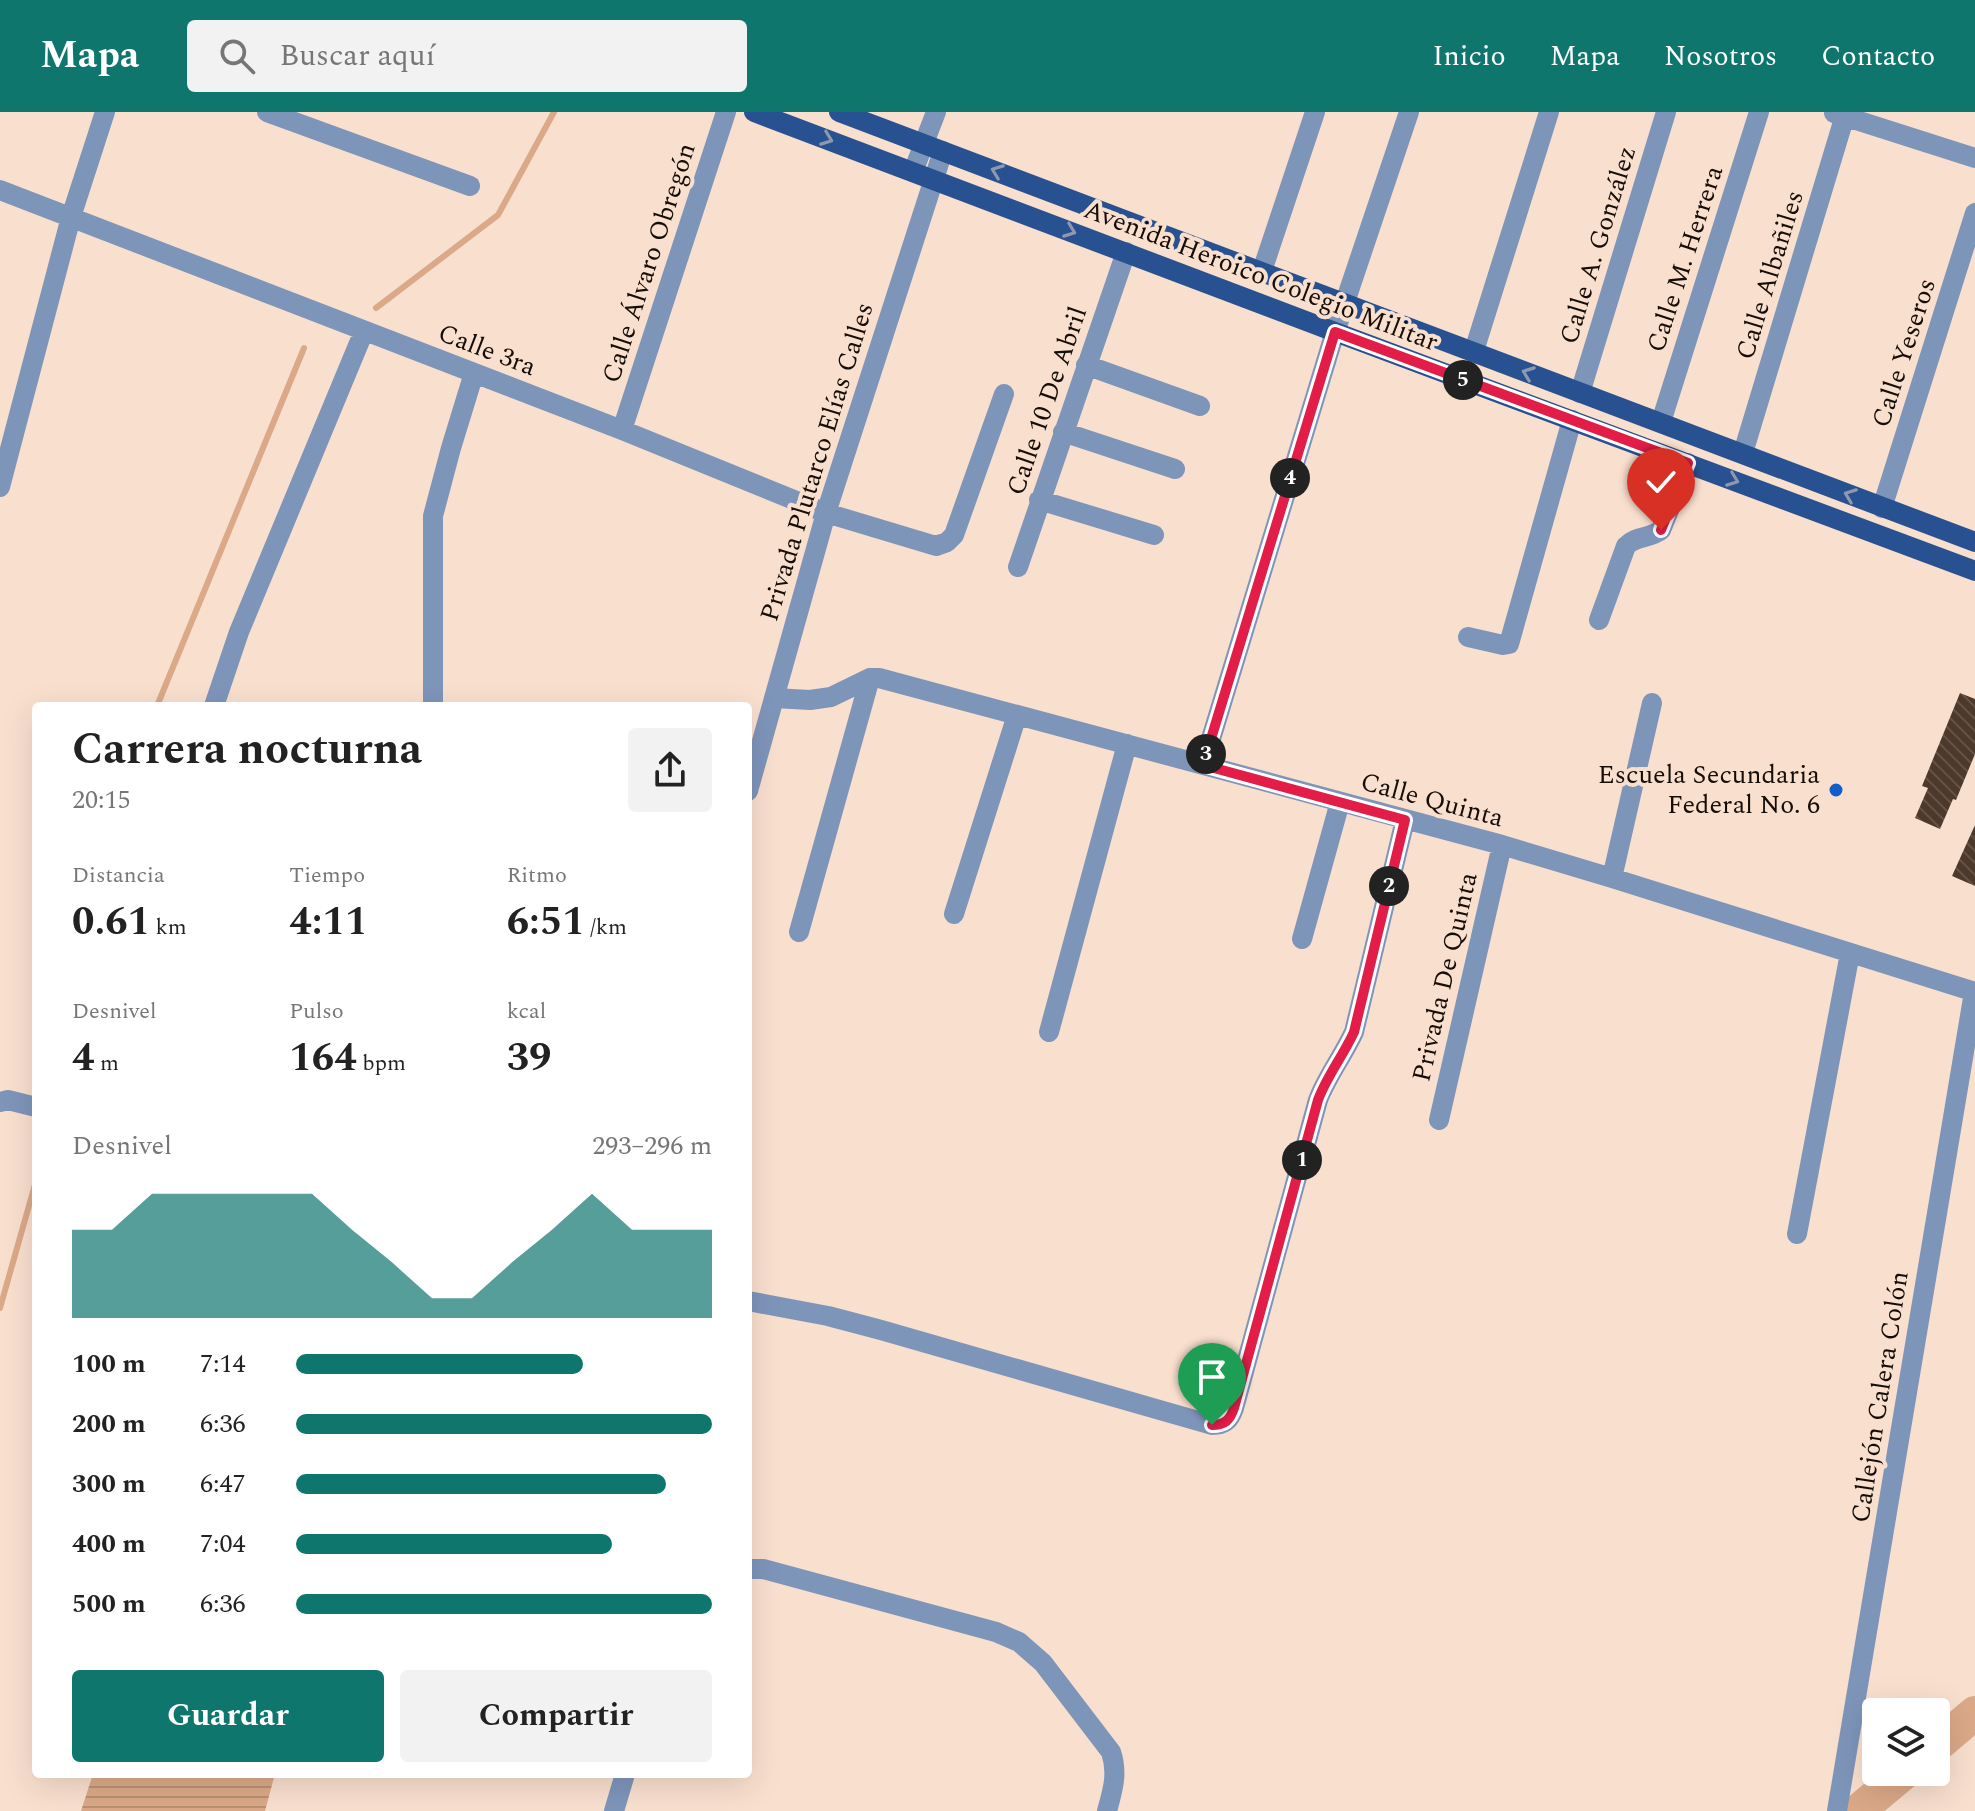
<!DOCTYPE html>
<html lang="es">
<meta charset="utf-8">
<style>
body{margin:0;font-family:Spectral,serif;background:#f2f2f2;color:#222;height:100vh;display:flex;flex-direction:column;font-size:30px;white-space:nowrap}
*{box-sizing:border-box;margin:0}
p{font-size:26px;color:#767676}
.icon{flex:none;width:44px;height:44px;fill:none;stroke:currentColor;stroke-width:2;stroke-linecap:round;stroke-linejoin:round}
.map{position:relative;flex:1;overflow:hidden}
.sheet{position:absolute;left:32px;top:590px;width:720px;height:1076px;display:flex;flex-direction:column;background:#fff;border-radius:8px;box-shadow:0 8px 32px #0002}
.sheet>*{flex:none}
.tools{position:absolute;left:1862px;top:1586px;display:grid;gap:16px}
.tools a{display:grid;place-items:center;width:88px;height:88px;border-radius:8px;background:#fff;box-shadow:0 8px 32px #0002;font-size:40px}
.pin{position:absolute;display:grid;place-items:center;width:68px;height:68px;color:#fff;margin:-82px -34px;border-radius:50% 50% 50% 0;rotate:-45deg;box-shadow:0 0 8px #0007}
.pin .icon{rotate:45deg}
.km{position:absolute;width:40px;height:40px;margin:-20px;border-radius:50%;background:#222;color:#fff;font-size:22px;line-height:40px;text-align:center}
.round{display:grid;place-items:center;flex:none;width:84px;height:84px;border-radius:8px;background:#f2f2f2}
.headline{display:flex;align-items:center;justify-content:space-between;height:136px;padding:0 40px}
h1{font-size:44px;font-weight:700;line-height:60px}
.metrics{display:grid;grid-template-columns:repeat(3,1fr);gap:12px;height:136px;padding:8px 40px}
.metrics div{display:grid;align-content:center}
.metrics b{font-size:40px;font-weight:700}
.metrics small{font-size:22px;font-weight:400}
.metrics p{font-size:22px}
.chart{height:224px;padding:16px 40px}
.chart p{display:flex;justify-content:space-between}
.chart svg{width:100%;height:144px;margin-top:8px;fill:#0f766e;opacity:.7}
.cta{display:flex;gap:16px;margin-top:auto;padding:16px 40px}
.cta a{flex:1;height:92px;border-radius:8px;background:#0f766e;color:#fff;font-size:32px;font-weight:700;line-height:92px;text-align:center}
.cta a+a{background:#f2f2f2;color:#222}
ul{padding:0 40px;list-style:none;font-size:26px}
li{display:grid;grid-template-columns:128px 96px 1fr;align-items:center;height:60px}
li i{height:20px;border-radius:10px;background:#0f766e}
header{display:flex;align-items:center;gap:48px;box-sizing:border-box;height:112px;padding:0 40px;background:#0f766e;color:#fff}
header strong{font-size:38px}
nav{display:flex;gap:44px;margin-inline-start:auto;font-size:28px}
.search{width:560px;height:72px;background:#f2f2f2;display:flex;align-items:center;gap:20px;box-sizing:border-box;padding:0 28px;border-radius:8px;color:#767676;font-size:30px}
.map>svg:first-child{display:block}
.water{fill:url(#water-rules)}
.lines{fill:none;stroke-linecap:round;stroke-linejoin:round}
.stream{stroke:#dba988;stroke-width:6}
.river{stroke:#dba988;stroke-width:34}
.building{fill:url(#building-back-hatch)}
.minor{stroke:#7e95ba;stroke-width:20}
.major{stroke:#275190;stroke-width:20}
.oneway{stroke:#9098af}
.route-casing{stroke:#fff;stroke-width:16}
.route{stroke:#e11d48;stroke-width:10}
.poi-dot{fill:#115ec8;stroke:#f9dfce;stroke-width:3}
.labels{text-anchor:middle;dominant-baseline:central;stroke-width:8;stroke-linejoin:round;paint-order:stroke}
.street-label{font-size:26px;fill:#150d07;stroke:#f9dfce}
.poi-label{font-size:26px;fill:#150d07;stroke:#f9dfce;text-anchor:end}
</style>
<header>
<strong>Mapa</strong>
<div class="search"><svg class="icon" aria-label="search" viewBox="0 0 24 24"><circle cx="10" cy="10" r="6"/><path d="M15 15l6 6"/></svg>Buscar aquí</div>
<nav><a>Inicio</a><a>Mapa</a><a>Nosotros</a><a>Contacto</a></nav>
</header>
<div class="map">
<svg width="1975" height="1699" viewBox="0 0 1975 1699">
<defs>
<pattern id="water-rules" width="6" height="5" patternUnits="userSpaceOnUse" patternTransform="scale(2)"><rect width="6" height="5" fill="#dba988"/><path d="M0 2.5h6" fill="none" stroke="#bb9074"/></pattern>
<pattern id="building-back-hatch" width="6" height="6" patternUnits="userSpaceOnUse" patternTransform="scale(2)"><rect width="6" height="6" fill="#4d392b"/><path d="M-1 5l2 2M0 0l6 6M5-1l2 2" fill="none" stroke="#635247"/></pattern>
</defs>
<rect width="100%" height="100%" fill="#f9dfce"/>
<path class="water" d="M93,1662h182l-10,37h-184z"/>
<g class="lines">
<path class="stream" d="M376,196l122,-93 56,-103
M157,594l147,-358
M0,1196l36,-127"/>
<path class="river" d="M1936,1634l39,-33
M1858,1699l47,-39"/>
</g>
<path class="building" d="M1960,581l15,6v55l-19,46 -3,-1 -13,30 -25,-11 13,-30 -6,-2z
M1975,713v61l-23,-10z"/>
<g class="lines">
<path class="minor" d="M267,0l203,74
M1834,1l141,45
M913,60l23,-60
M0,78l622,240 204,83 110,33 11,-4 7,-7 50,-141
M1262,159l53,-159
M1474,239l75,-239
M1086,253l114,41
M1580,281l86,-281
M1661,310l98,-310
M622,318l104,-318
M1063,320l112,37
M1743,341l103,-341
M0,375l71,-270 34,-105
M1039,388l115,35
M1882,396l93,-295
M1018,455l108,-315
M1599,508l27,-74c10,-11 24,-7 35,-16l27,-67
M1468,525l35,8 6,-1 63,-224
M870,566h9l623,167 110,33 363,114
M774,586l36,2 21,-3 39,-19
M214,594l25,-74 125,-301
M433,594v-190l18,-68 23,-75
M1203,653l132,-433 74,-220
M748,679l78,-278 117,-362
M1612,766l40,-175
M954,802l63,-199
M799,820l71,-254
M1302,827l38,-137
M1049,920l78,-288
M0,990l8,-2 28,7
M1439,1008l63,-275
M1797,1122l53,-281
M748,1189l80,15 53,14 331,95c13,0 18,-5 22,-17l84,-308c9,-24 25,-44 36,-68l51,-212
M748,1457h15l233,63 23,10 24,21 68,89c7,21 2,38 -4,59
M614,1699l11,-37
M1837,1699l137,-819"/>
<path class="major" d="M754,0l581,220 640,239
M839,0l1136,430"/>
</g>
<defs><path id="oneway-chevron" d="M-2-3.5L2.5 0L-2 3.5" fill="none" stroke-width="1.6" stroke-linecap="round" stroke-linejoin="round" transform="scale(2)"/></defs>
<g class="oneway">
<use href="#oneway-chevron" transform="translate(827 27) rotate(21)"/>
<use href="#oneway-chevron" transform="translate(997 59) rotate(-159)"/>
<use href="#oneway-chevron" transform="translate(1070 119) rotate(21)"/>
<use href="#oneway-chevron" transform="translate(1528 261) rotate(-159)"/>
<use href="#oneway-chevron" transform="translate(1733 368) rotate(21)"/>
<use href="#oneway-chevron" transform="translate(1850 383) rotate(-159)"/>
</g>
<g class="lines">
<g class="route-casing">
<path id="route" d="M1212,1313c13,0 18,-5 22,-17l84,-308c9,-24 25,-44 36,-68l51,-212 -202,-55 132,-433 353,131 -27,67"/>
</g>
<use href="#route" class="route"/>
</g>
<circle class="poi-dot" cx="1836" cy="678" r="8"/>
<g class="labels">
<g class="street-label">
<text transform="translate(1598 133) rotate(-73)">Calle A. González</text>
<text transform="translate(1685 147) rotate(-72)">Calle M. Herrera</text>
<text transform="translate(649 151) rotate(-72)">Calle Álvaro Obregón</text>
<text transform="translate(1770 163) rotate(-73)">Calle Albañiles</text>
<text transform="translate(1261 164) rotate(21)">Avenida Heroico Colegio Militar</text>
<text transform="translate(487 238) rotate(21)">Calle 3ra</text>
<text transform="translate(1904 241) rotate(-72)">Calle Yeseros</text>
<text transform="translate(1047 289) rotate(-71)">Calle 10 De Abril</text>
<text transform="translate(817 350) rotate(-73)">Privada Plutarco Elías Calles</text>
<text transform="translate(1432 688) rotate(15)">Calle Quinta</text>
<text transform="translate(1445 865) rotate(-77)">Privada De Quinta</text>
<text transform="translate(1880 1285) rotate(-81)">Callejón Calera Colón</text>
</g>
<g class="poi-label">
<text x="1820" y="663">Escuela Secundaria<tspan x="1820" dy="30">Federal No. 6</tspan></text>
</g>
</g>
</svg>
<div class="tools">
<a><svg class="icon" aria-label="layers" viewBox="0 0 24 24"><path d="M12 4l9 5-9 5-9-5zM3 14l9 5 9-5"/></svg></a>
</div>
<div class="pin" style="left:1212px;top:1313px;background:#1e9e55"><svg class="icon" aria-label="arrive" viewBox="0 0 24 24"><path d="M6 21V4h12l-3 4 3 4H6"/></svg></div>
<div class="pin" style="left:1661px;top:418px;background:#d93025"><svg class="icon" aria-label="check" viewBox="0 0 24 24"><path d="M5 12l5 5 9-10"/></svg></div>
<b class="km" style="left:1302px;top:1048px">1</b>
<b class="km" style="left:1389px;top:774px">2</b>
<b class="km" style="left:1206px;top:642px">3</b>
<b class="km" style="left:1290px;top:366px">4</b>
<b class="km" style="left:1463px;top:268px">5</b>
<section class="sheet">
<div class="headline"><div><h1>Carrera nocturna</h1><p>20:15</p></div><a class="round"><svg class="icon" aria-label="share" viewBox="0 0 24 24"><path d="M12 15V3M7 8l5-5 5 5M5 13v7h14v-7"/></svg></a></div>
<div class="metrics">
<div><p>Distancia</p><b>0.61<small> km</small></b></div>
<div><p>Tiempo</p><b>4:11</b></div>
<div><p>Ritmo</p><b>6:51<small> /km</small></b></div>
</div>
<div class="metrics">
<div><p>Desnivel</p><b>4<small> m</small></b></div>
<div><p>Pulso</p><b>164<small> bpm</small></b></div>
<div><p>kcal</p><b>39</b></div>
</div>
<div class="chart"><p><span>Desnivel</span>293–296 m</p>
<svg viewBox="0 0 160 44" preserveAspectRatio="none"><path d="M0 44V17L10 17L20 6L30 6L40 6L50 6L60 6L70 17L80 27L90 38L100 38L110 27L120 17L130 6L140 17L150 17L160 17V44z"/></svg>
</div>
<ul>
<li><b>100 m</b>7:14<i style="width:69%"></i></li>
<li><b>200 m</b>6:36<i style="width:100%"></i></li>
<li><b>300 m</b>6:47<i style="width:89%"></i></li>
<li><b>400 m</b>7:04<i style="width:76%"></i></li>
<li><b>500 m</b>6:36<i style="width:100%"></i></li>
</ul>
<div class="cta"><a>Guardar</a><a>Compartir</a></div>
</section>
</div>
